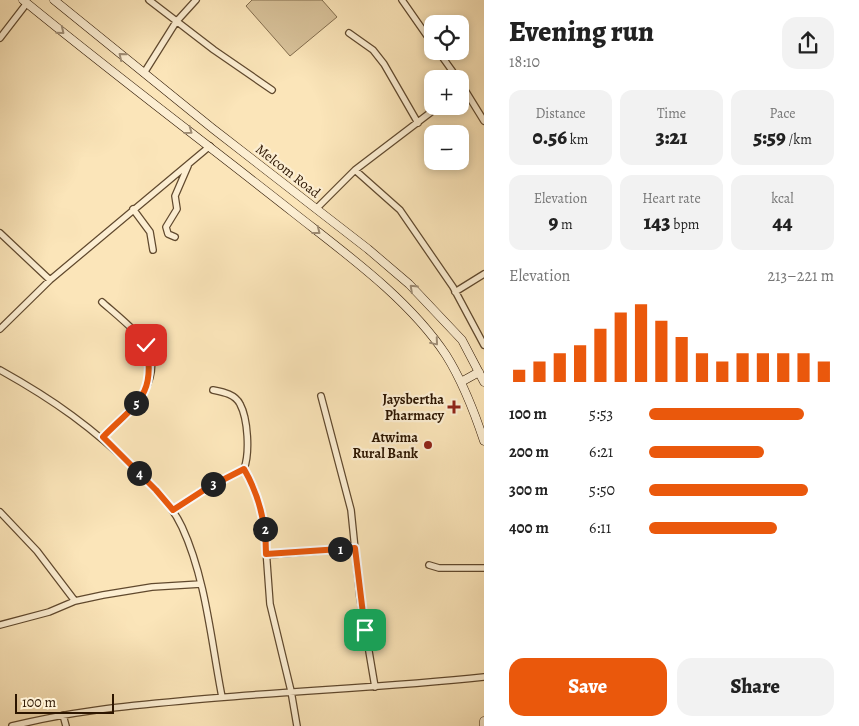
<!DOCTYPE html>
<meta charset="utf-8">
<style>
body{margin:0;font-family:Alegreya,serif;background:#f2f2f2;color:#222;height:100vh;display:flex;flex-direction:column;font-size:19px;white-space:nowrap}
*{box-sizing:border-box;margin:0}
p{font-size:16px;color:#767676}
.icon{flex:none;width:28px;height:28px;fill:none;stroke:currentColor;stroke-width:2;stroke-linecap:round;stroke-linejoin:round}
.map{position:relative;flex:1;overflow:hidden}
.sheet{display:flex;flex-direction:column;background:#fff;width:375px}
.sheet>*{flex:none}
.buttons{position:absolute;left:424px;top:15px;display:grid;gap:10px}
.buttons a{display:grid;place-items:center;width:45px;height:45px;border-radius:10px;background:#fff;box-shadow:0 2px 8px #0003;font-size:25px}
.scale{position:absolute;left:15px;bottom:12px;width:99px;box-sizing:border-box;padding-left:5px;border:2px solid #2c1500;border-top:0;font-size:14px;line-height:18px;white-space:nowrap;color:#2c1500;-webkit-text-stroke:4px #fceed2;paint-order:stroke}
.pin{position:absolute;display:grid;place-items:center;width:42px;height:42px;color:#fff;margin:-21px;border-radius:10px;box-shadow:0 2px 8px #0006}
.km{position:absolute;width:25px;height:25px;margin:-12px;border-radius:50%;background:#222;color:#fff;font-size:14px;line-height:25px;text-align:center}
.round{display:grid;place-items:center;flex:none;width:52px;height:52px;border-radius:15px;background:#f2f2f2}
.overview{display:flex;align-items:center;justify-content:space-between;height:85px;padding:0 25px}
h1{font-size:28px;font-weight:800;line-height:38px}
.figures{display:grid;grid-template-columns:repeat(3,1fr);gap:8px;height:85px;padding:5px 25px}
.figures div{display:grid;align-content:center;border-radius:12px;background:#f2f2f2;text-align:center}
.figures b{font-size:21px;font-weight:800}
.figures small{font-size:14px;font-weight:400}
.figures p{font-size:14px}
.chart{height:140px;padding:10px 25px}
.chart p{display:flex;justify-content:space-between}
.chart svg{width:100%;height:90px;margin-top:5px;stroke:#ea580c;stroke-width:6}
.button{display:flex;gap:10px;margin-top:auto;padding:10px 25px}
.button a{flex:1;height:58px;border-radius:15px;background:#ea580c;color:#fff;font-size:20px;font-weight:800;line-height:58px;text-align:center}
.button a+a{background:#f2f2f2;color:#222}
ul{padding:0 25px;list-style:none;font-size:16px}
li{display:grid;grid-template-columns:80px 60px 1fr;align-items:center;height:38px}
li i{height:12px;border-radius:6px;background:#ea580c}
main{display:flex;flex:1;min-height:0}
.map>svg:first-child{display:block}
.green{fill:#d8c29a;stroke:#826c4d}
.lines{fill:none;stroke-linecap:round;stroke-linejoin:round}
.street-casing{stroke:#60492e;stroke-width:8}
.secondary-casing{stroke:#2c1500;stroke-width:9}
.street{stroke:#fceed2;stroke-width:5.5}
.secondary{stroke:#fceed2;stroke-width:8}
.oneway{stroke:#9e8c74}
.route-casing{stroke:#fff;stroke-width:10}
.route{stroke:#ea580c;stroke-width:6}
.poi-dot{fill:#8f2418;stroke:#fceed2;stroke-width:2}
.labels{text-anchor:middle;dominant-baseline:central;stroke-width:4.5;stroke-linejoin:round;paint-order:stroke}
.street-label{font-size:14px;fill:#2c1500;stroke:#fceed2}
.poi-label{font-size:14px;font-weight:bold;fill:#2c1500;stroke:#fceed2;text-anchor:end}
</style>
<main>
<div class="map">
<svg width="484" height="726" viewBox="0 0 484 726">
<rect width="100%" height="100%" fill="#fbe5b9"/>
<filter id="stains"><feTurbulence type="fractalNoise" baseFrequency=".004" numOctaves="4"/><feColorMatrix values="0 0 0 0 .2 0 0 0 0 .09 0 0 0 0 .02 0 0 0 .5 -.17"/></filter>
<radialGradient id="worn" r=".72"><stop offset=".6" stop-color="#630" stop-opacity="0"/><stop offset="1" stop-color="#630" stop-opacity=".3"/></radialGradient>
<path class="green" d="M252,0h70l15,17 -47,39 -44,-50z"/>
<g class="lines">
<g class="street-casing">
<path id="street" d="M149,0l65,50 58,40
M402,0l30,43
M349,33l24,17 11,14 34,59
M0,38l27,-35
M438,51l20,28
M144,73l32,-51 20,-22
M460,82l24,39
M355,170l45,40 53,77 31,58
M133,209l17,23 3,18
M316,209l39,-39 84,-64
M0,233l50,47
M175,237l-7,-3 -2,-7 11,-18 -2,-13 13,-30
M455,292l29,-18
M102,302c10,9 40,33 45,44 18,38 -21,67 -44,91
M0,329l50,-49 160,-134
M0,370c54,30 93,58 137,101 17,17 35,34 45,56 24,52 29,114 40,170
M321,396l30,114 9,88 15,89
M244,469l10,19 10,34 6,82 21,87 6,35
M173,510l34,-23 37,-18c6,-16 4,-50 -4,-65 -5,-10 -17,-12 -27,-14
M0,512l37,39 38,50
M267,555l88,-7
M429,565l10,3h45
M0,625l49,-13 26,-11 28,-6 49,-8 49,-3
M63,715l3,11
M12,726c56,-14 112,-20 169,-25 101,-10 202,-13 303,-24"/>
</g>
<g class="secondary-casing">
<path id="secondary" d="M23,0c89,73 181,142 271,213 52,41 115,86 152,142 17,27 28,56 38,86
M54,0l158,128 156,121 41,35 53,56 22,42
M461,382l18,-10
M484,726v-5"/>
</g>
<use href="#street" class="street"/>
<use href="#secondary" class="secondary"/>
</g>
<defs><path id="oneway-chevron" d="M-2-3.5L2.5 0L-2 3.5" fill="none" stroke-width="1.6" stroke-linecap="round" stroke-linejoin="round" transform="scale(1.25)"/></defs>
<g class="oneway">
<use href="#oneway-chevron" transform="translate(61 31) rotate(39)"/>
<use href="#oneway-chevron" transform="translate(122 56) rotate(-141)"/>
<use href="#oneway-chevron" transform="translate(189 131) rotate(36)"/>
<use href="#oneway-chevron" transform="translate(317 231) rotate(38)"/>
<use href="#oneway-chevron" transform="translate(413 288) rotate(-137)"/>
<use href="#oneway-chevron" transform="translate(435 342) rotate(50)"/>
</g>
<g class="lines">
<g class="route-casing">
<path id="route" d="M146,345c11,51 -11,59 -43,92l53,53 17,20 34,-22 37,-19c15,26 22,55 22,85l89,-6 10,82"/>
</g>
<use href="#route" class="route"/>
</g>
<g class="poi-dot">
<path d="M451.5 399.5h5v5h5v5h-5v5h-5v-5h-5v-5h5z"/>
<circle cx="428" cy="445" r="5"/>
</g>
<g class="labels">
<g class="street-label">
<text transform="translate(288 171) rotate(38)">Melcom Road</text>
</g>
<g class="poi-label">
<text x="444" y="399">Jaysbertha<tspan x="444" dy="16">Pharmacy</tspan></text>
<text x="418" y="437">Atwima<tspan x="418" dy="16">Rural Bank</tspan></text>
</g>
</g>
<rect width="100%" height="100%" filter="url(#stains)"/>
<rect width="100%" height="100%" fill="url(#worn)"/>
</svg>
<div class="buttons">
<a><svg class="icon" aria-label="locate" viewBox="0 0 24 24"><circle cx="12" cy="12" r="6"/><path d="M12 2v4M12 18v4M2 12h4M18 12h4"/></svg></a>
<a>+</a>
<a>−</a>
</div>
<div class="scale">100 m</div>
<div class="pin" style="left:365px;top:630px;background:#1e9e55"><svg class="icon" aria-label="arrive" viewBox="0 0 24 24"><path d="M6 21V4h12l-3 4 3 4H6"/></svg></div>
<div class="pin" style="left:146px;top:345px;background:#d93025"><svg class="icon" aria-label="check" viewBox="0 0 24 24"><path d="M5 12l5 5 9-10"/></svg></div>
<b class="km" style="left:340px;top:549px">1</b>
<b class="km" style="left:265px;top:529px">2</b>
<b class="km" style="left:213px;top:484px">3</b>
<b class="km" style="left:139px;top:473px">4</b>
<b class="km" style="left:136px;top:403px">5</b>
</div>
<section class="sheet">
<div class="overview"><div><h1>Evening run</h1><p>18:10</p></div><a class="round"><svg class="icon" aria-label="share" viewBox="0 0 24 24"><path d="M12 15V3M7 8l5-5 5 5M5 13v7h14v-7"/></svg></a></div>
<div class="figures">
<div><p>Distance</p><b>0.56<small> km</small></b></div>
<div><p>Time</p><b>3:21</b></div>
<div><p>Pace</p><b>5:59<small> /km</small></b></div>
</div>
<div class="figures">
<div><p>Elevation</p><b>9<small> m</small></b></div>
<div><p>Heart rate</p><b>143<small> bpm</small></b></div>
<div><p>kcal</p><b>44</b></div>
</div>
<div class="chart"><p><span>Elevation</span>213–221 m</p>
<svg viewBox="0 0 160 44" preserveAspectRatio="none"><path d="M5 44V38M15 44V34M25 44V30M35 44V26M45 44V18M55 44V10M65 44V6M75 44V14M85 44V22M95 44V30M105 44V34M115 44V30M125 44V30M135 44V30M145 44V30M155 44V34"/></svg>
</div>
<ul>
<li><b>100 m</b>5:53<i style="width:84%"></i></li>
<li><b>200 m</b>6:21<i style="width:62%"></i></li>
<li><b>300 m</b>5:50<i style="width:86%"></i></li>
<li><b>400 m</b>6:11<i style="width:69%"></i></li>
</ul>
<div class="button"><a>Save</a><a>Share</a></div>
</section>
</main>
